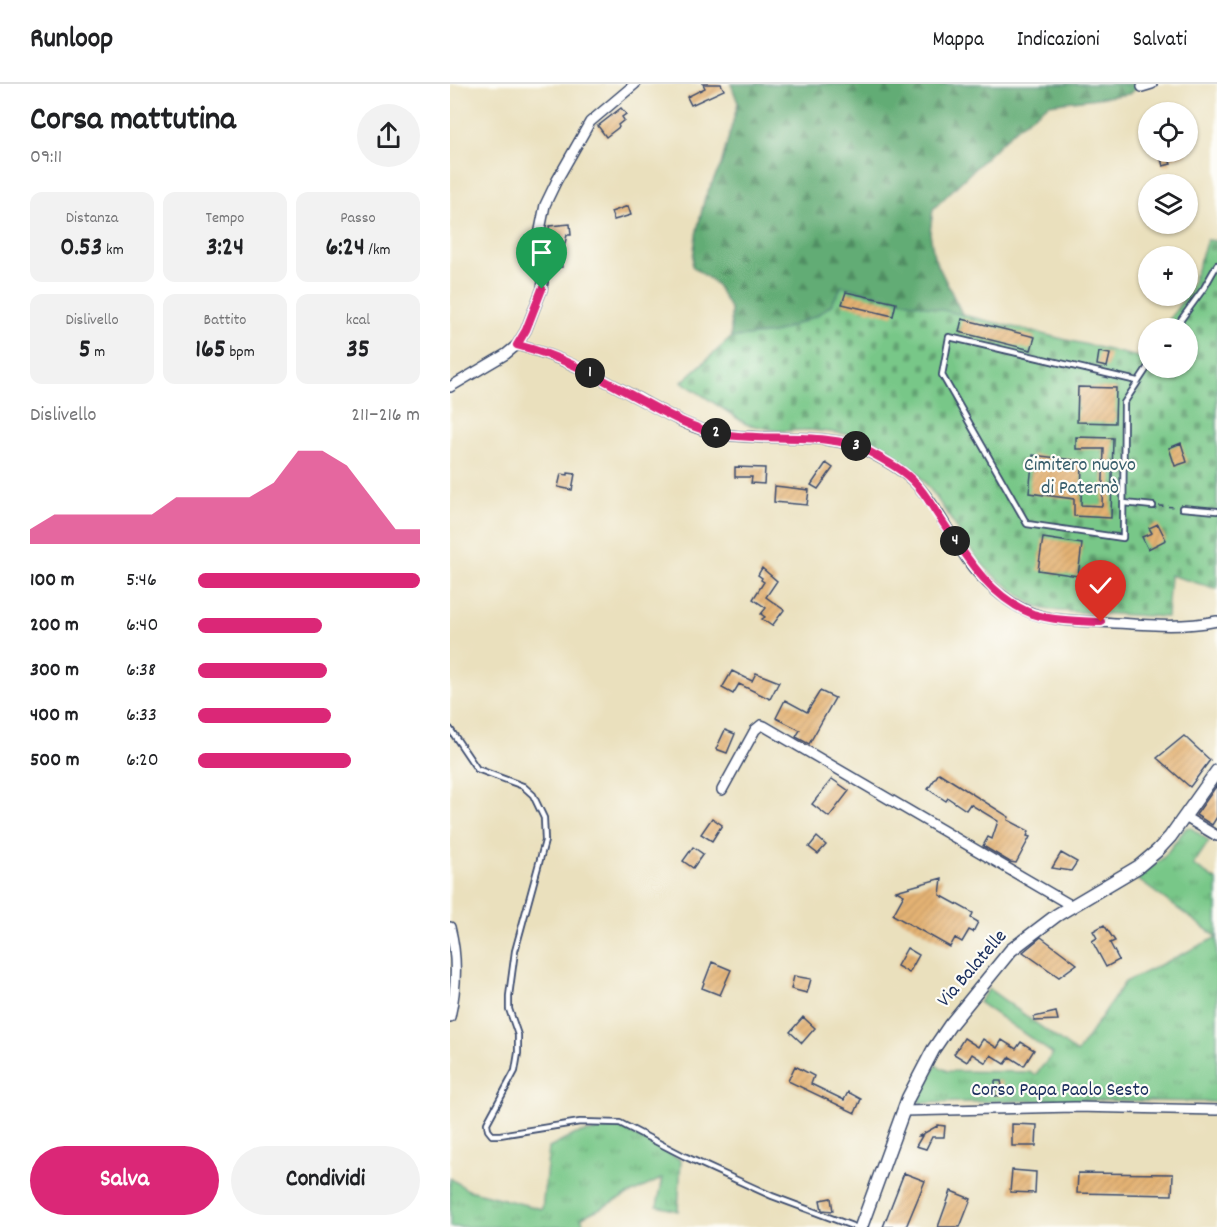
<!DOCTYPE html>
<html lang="it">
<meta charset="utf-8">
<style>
body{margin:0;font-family:Dekko,sans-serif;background:#f2f2f2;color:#202124;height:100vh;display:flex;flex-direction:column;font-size:22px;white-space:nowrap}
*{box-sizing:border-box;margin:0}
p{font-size:20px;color:#757577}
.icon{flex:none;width:33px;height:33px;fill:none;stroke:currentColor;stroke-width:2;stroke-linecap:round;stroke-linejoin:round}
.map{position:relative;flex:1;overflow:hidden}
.sheet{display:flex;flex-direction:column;background:#fff;width:450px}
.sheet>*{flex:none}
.fabs{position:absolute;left:688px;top:18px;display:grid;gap:12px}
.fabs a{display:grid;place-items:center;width:60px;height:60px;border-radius:50%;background:#fff;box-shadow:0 2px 4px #0004;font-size:30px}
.pin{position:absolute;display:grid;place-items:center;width:51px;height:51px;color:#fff;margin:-62px -26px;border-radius:50% 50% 50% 0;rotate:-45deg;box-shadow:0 0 6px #0007}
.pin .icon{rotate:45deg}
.km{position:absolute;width:30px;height:30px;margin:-15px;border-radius:50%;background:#222;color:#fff;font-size:16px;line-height:30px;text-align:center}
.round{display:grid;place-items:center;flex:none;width:63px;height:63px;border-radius:32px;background:#f2f2f2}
.head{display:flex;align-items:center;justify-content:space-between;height:102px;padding:0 30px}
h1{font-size:33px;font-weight:800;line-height:45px}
.metrics{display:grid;grid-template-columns:repeat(3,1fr);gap:9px;height:102px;padding:6px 30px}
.metrics div{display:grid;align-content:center;border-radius:12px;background:#f2f2f2;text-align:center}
.metrics b{font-size:26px;font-weight:800}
.metrics small{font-size:16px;font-weight:400}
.metrics p{font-size:16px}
.chart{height:168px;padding:12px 30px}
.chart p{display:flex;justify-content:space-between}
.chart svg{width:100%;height:108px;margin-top:6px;fill:#db2777;opacity:.7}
.action{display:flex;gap:12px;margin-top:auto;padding:12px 30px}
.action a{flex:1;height:69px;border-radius:36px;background:#db2777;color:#fff;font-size:24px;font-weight:800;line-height:69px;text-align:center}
.action a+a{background:#f2f2f2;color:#202124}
ul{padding:0 30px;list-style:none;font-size:20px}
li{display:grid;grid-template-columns:96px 72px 1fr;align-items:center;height:45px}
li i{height:15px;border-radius:8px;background:#db2777}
header{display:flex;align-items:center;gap:36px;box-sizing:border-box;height:84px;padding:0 30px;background:#fff;border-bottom:2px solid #e0e0e0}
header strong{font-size:28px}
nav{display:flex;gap:33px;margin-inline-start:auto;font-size:21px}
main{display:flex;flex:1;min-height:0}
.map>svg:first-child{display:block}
.grass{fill:url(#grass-tufts);stroke:#4a7b73;stroke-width:1.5}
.forest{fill:url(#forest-firs);stroke:#3e6e69;stroke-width:1.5}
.cemetery{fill:url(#cemetery-stones);stroke:#4a7b73;stroke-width:1.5}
.building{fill:url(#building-hatch)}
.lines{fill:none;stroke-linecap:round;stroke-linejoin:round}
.service-casing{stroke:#3a4a6c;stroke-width:8}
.minor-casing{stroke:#3a4a6c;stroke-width:12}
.tertiary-casing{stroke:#3a4a6c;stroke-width:15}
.path{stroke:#3a4a6c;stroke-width:1.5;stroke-dasharray:4.5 4.5;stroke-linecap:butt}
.service{stroke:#fff;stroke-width:4.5}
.minor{stroke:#fff;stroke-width:9}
.tertiary{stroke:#fff;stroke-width:12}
.route-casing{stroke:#fff;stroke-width:12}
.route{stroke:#db2777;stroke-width:8}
.labels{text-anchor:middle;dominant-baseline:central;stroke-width:4.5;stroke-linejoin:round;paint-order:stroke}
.park-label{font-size:20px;fill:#375d6b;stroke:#fdfcf7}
.street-label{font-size:20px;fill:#1b2f5e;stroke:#fdfcf7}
</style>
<header>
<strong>Runloop</strong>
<nav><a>Mappa</a><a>Indicazioni</a><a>Salvati</a></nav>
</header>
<main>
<section class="sheet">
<div class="head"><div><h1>Corsa mattutina</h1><p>09:11</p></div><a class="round"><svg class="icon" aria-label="share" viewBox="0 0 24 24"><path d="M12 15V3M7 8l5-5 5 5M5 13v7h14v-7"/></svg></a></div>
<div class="metrics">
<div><p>Distanza</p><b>0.53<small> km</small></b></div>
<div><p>Tempo</p><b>3:24</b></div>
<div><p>Passo</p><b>6:24<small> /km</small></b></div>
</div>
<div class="metrics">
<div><p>Dislivello</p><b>5<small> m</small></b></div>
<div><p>Battito</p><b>165<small> bpm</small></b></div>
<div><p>kcal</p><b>35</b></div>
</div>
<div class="chart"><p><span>Dislivello</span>211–216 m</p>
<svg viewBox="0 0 160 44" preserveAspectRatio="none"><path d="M0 44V38L10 32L20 32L30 32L40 32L50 32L60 25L70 25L80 25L90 25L100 19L110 6L120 6L130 12L140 25L150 38L160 38V44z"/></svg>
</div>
<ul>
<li><b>100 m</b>5:46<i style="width:100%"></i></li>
<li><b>200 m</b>6:40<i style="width:56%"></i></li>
<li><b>300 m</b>6:38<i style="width:58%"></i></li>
<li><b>400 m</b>6:33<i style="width:60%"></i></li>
<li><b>500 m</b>6:20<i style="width:69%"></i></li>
</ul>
<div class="action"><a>Salva</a><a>Condividi</a></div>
</section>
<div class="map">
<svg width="767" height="1143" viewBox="0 0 767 1143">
<defs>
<pattern id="grass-tufts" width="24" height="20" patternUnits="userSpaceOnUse" patternTransform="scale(1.5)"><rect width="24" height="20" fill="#78c788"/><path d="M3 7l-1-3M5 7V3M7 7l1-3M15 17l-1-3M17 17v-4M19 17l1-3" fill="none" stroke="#62a272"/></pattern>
<pattern id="forest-firs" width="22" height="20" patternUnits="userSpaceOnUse" patternTransform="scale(1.5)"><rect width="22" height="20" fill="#62ac74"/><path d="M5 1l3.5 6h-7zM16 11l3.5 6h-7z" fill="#508c62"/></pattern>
<pattern id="cemetery-stones" width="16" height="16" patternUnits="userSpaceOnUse" patternTransform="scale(1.5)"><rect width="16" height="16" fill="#78c788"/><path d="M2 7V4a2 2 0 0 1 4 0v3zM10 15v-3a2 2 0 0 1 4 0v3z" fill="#62a272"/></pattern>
<pattern id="building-hatch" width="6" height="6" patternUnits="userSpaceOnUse" patternTransform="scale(1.5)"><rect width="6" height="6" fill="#e4b273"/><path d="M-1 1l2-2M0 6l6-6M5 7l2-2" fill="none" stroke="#c39966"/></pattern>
</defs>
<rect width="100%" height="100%" fill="#fdfcf7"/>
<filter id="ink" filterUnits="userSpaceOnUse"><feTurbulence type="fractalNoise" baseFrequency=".0167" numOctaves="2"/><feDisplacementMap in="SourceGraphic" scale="12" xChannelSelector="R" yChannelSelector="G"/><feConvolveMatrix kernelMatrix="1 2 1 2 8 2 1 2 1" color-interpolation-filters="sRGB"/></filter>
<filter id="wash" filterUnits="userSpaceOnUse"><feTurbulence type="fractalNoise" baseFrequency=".008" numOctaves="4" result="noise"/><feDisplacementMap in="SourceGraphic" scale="24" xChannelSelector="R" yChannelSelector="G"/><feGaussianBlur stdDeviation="1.35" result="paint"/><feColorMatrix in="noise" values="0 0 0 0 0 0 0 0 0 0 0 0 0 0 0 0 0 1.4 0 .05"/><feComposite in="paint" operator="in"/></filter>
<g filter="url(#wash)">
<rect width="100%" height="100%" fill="#eae0bd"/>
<path class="grass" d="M740,743l19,14 -16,24 24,16v56l-80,-58 27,-22 22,-29z
M767,853v165l-142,-2 -157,3 18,-38 11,6 82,1 6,3 18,-21 -74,-52 10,-13 88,64 48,-71z
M169,1043l62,33 -3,51 -21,-5 6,-28 -81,39 1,10h-133v-49l18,12 74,19 7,-61 27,-14z"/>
<path class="forest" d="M281,0h410l-12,10 -80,10 -34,25 -82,80 -3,24 4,24 29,59 -121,-30 -11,19 -15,11 -42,17 -43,5v-28l-15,-26 -24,-18 4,-31 9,-38 16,-32 17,-62z"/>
<path class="cemetery" d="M757,156l10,1v348l-47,-14 -3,42 -107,-6 -17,-2 -14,-7 -37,-28 -14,-14 -44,-66 -15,-19 -57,-37 -15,-4 -37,-4 -31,1 -33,-7 -64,-42 49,-44 43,-5 42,-17 15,-11 11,-19 300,72 7,-10v20h39v-40h-25l23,-32h2z"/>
<g id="blocks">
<path class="building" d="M253,0h18l3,6 -33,15 -4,-8 18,-9z
M171,24l5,6 -4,3 2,3 -6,5 1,2 -13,10 -8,-11z
M709,68h28v2l-18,5 2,5 -8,2z
M178,122l3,9 -17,5 -3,-8z
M120,140l1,11h-4l-6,24 1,8 -8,1 -5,-42z
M396,208l50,11 -3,13 -51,-12z
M512,235l73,18 -4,13 -72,-18z
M649,268l11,2 -3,13 -10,-2z
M628,303l38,1 -1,35 -38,-1z
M626,353l37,1 -2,80 -37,-2v-17l-45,-6 4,-38 49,6 -1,44 21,1 2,-57h-28z
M731,359l6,19 -12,4 -6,-18z
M376,379l7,5 -15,21 -7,-4z
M285,383l30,1 -1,16 -13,-1 1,-6h-17z
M118,389l7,1 -3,16 -14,-3 3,-13 7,1z
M325,402l34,4 -2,15 -33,-3z
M708,440l8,16 -18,9 -6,-12 10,-4 -3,-5z
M593,454l39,6 -4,32 -40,-6z
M312,484l15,13 -11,16 18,13 -12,16 -10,-7 3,-2 -4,-3 5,-6 -13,-9 11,-17 -3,-2 1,-2 -4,-3z
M282,587l20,10 4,-8 23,9 -9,17 -31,-15 -6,10 -11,-6z
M370,607l15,7 -26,46 -13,-7 4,-7 -24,-12 9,-18 22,12z
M275,646l10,4 -8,19 -11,-4z
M734,652l26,24 -20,27 -33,-29z
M489,689l70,44 -1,3 21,11 -2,5 3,1 -14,26 -6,-1 -27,-16 5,-9 4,2 6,-18 -28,-17 -4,6 -18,-12 -2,3 -18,-12z
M382,695l17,12 -20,26 -17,-13z
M767,701v32l-5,8 -16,-10z
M262,734l10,7 -10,16 -11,-7z
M367,753l9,8 -8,9 -9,-7z
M243,763l10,7 -10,14 -10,-7z
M611,769l16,9 -6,9 -19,-3z
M492,794l-2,17 33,18 -2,5 7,4 -5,10 -4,-2 -7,12 -7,-4 -5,9 -57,-32 11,-20 -8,-4z
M654,841l11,16 -5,2 9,17 -13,7 -14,-26 5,-3 -4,-7z
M591,853l36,27 -18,13 -36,-25z
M457,864l12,7 -10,18 -12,-7z
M262,878l19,8 -11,25 -18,-7z
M344,892l17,3 -4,14 -16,-4z
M606,928l2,8 -24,1v-4z
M353,933l12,11 -13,15 -12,-11z
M514,954l14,9 5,-8 14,9 5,-8 14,9 5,-7 13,8 -10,16 -14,-9 -5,7 -14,-9 -5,8 -14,-9 -5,8 -13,-8z
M345,982l19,10 -3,8 33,16 4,-8 13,7 -6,14 -67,-32z
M545,997h6l3,14 -9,1z
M562,1040l25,1 -1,21h-24z
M487,1041l8,1 -1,11h-12l-6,12 -10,-3 6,-10h-3l18,-10v2z
M562,1086l24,2 -1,21 -25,-1z
M454,1089l21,8 -9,22 -10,24h-23z
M628,1089l95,1 -1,21 -95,-2z
M501,1107l20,8 -11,28h-22z
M381,1114l2,13 -11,-1 -2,-10z"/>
</g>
</g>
<g filter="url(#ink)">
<use href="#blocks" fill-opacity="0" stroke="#3a4a6c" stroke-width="1.5"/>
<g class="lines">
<g class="service-casing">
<path id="service" d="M725,244l29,-40 13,-23
M687,297l-188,-44 -7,38 85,149 96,14 1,-135 25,-38
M674,419l29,3
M732,424l35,3
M0,645l27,40 46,17 10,9 11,23 1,23 -30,110 -6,45v13l9,26v18l-3,18 -28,52 1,7 4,5h8l80,-13 40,1 64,33 88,40 83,31"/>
</g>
<g class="minor-casing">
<path id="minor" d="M692,3l10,-3
M67,261c47,12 85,34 128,57 22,12 45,26 70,31 46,10 112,-3 152,18 17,9 36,19 49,33 24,25 37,59 59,86 15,17 36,35 57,43 22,8 45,8 67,9 40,2 79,7 118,-1
M0,303l56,-33 11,-9 9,-15 16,-41 1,-7 -6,-37 8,-40 12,-25 33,-58 45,-38
M272,706l33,-60 6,-5 3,1 308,180
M735,733l32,19
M0,843c8,31 7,59 0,90
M453,1027l172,-4 142,3"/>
</g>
<g class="tertiary-casing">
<path id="tertiary" d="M411,1143l47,-129 25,-48 17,-25 61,-75 46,-35 81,-48 19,-16 13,-14 47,-66"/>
</g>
<path class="path" d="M709,422l16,1"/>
<use href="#service" class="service"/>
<use href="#minor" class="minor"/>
<use href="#tertiary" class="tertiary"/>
</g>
</g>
<g class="lines" filter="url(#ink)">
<g class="route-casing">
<path id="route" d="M92,205l-16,41 -9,15c45,11 83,33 124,55 24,13 48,27 74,33 47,10 112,-3 153,18 16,9 36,19 48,33 10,10 16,23 24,34 24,36 50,80 93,96 22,7 45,7 68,8"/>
</g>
<use href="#route" class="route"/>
</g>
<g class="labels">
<g class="park-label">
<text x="630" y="382">Cimitero nuovo<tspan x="630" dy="23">di Paternò</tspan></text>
</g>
<g class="street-label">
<text transform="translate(523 885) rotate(-49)">Via Balatelle</text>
<text x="610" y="1007">Corso Papa Paolo Sesto</text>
</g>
</g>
</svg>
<div class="fabs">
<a><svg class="icon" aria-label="locate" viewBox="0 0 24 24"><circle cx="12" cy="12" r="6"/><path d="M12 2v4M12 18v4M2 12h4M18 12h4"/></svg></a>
<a><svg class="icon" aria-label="layers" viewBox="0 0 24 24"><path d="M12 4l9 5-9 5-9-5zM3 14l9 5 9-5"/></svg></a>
<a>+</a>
<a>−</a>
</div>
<div class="pin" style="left:92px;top:205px;background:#1e9e55"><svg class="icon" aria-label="arrive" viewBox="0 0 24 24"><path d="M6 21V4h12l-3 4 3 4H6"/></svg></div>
<div class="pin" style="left:651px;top:538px;background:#d93025"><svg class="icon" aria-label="check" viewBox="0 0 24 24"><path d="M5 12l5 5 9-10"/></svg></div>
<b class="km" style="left:140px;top:289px">1</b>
<b class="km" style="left:266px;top:349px">2</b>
<b class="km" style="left:406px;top:362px">3</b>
<b class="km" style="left:505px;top:457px">4</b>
</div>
</main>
